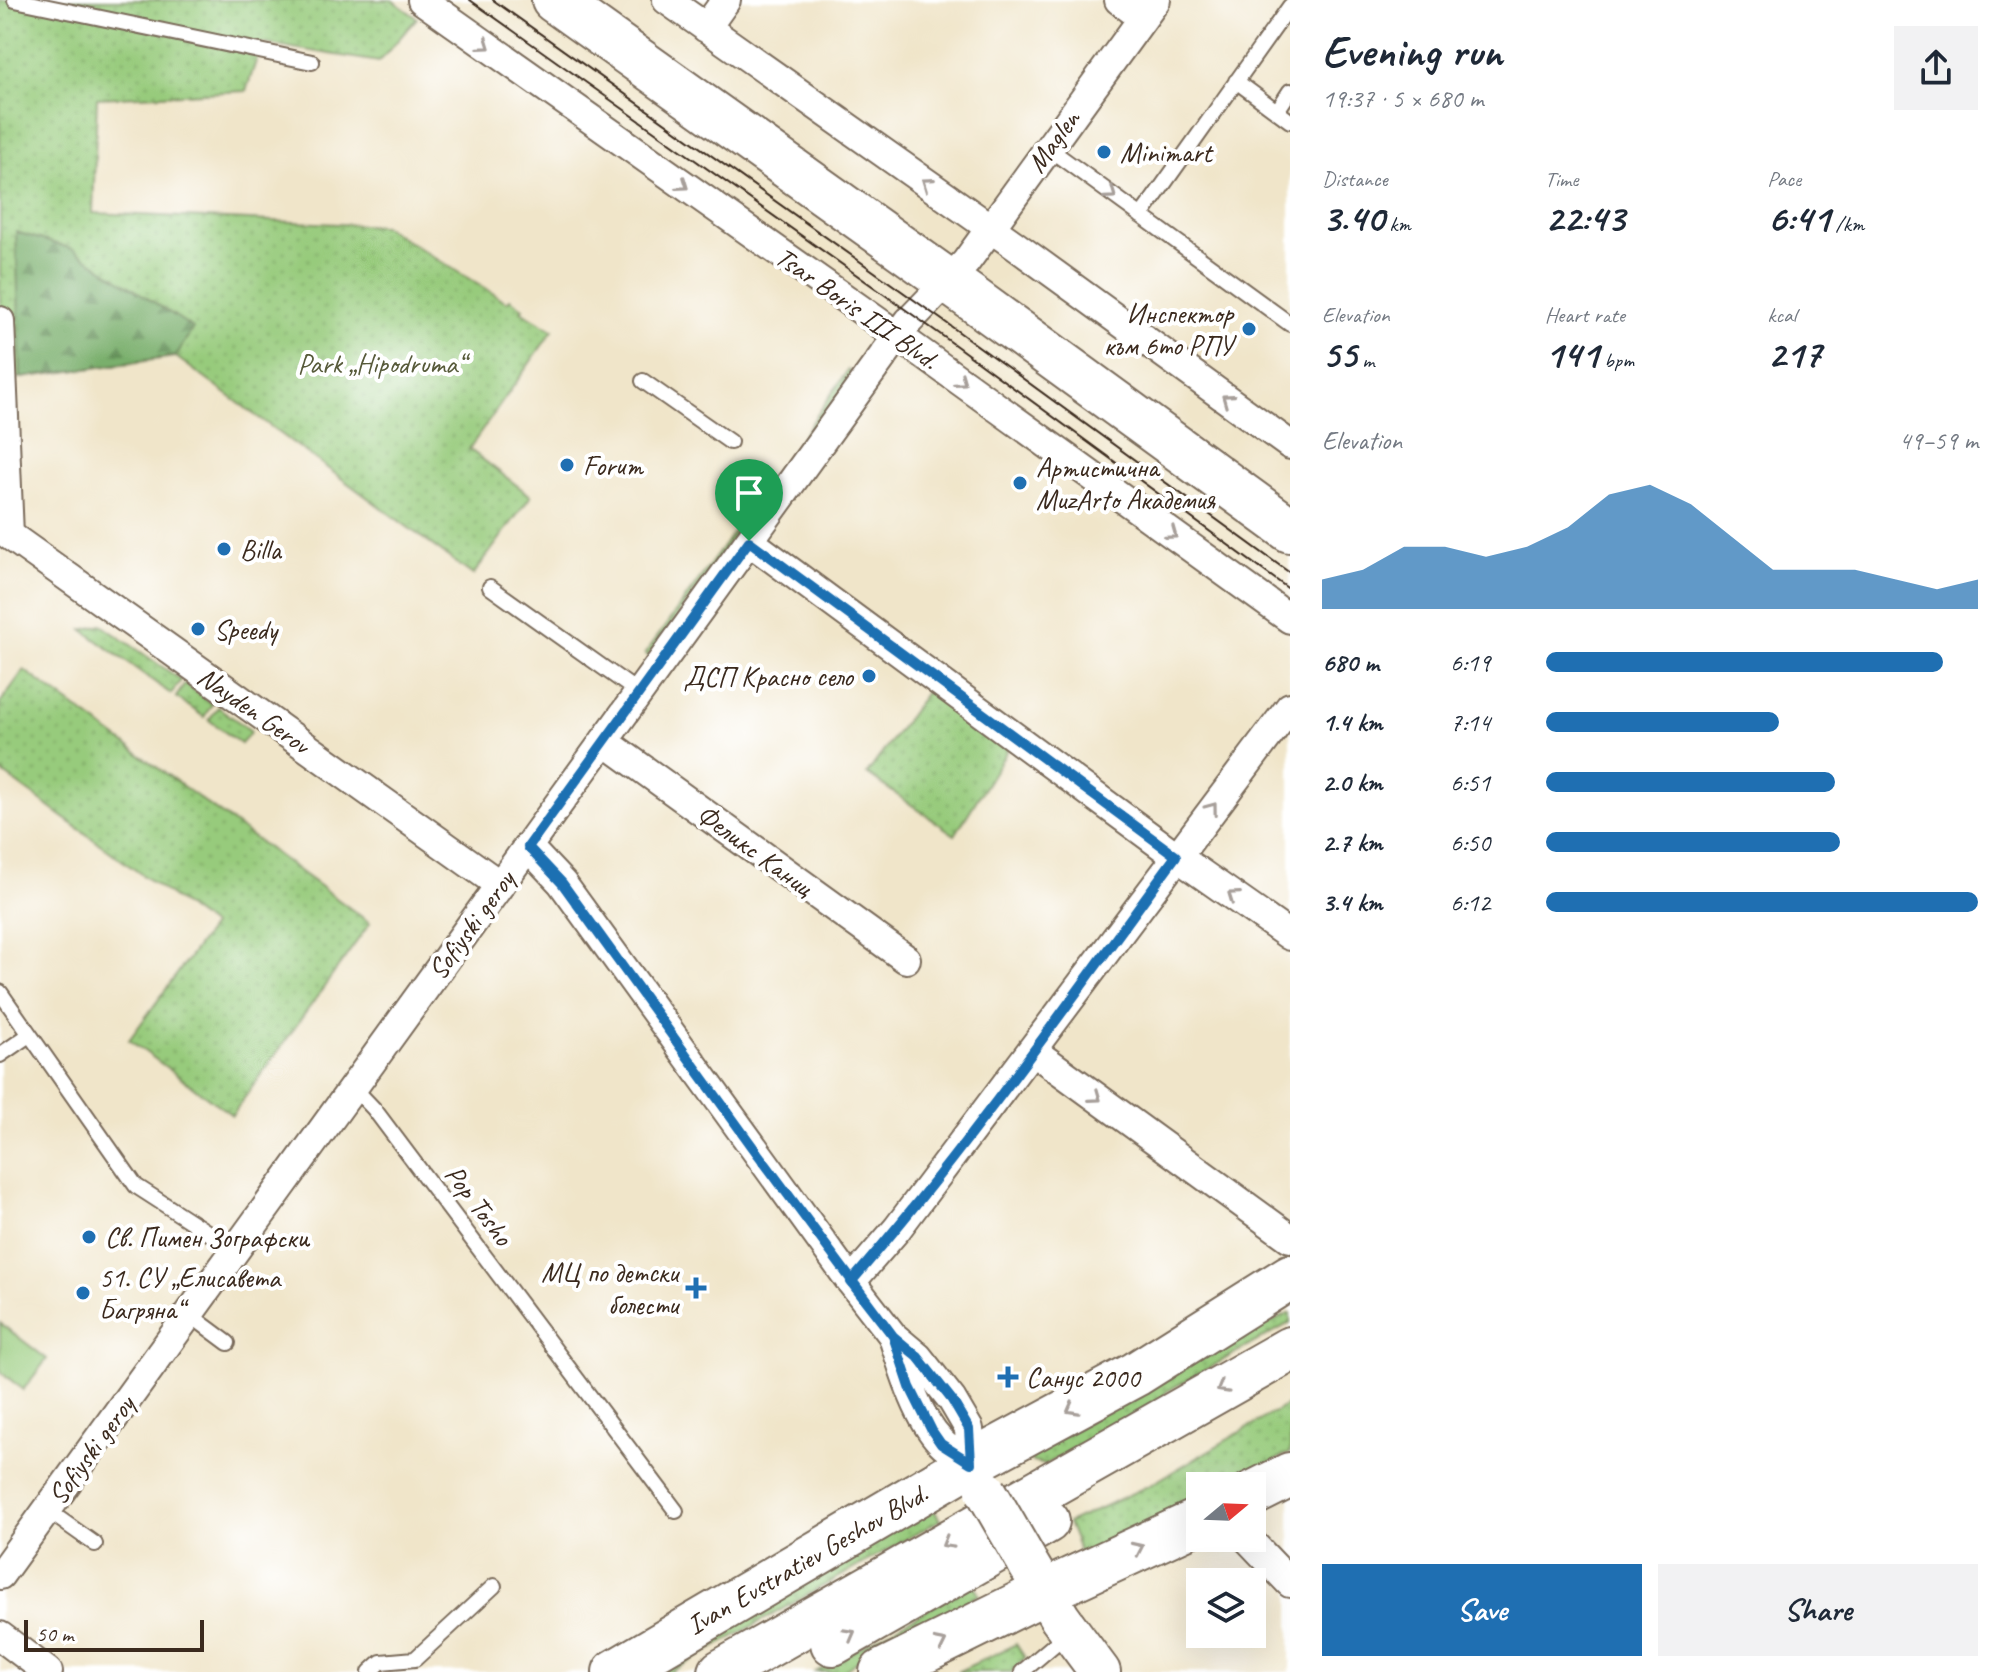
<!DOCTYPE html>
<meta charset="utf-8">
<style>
body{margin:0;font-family:Caveat,sans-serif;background:#f2f2f3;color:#1f2937;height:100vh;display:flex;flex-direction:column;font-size:30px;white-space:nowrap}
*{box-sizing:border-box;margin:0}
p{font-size:26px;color:#747a83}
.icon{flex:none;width:44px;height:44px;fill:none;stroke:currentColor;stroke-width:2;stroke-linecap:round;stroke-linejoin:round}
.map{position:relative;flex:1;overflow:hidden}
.details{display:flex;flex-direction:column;background:#fff;width:720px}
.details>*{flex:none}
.needle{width:52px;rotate:71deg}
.buttons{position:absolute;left:1186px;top:1472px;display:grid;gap:16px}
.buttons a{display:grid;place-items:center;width:80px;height:80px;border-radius:0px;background:#fff;box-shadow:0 8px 32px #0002;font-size:40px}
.scale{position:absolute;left:24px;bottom:20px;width:180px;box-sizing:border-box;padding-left:8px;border:4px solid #3b2a1e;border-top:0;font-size:22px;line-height:28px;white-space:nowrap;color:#3b2a1e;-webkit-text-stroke:6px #fff;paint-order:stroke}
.pin{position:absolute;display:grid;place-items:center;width:68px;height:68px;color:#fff;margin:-82px -34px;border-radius:50% 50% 50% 0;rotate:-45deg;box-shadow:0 0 8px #0007}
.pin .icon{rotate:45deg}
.round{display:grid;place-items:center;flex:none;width:84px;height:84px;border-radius:0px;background:#f2f2f3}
.overview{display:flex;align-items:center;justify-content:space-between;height:136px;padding:0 32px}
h1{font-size:44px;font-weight:700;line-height:60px}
.figures{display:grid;grid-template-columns:repeat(3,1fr);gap:12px;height:136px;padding:8px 32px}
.figures div{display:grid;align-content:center}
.figures b{font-size:40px;font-weight:700}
.figures small{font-size:22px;font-weight:400}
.figures p{font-size:22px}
.chart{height:224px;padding:16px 32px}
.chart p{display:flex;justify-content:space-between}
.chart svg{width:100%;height:144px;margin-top:8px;fill:#1f6fb2;opacity:.7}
.action{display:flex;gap:16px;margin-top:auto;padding:16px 32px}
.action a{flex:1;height:92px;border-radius:0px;background:#1f6fb2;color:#fff;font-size:32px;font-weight:700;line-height:92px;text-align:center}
.action a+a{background:#f2f2f3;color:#1f2937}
ul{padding:0 32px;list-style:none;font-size:26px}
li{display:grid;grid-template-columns:128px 96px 1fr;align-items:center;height:60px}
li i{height:20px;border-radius:10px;background:#1f6fb2}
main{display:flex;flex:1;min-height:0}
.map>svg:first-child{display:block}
.grass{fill:url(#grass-dots);stroke:#697a4d;stroke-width:2}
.forest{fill:url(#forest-firs);stroke:#5a6c45;stroke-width:2}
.garden{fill:#97cb7c;stroke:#697a4d;stroke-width:2}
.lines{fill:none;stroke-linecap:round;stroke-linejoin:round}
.lane-casing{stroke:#7a6b5a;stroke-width:18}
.street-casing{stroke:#7a6b5a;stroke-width:32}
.secondary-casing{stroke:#7a6b5a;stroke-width:44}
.primary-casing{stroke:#7a6b5a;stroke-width:48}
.lane{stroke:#fff;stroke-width:14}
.street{stroke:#fff;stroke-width:28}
.secondary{stroke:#fff;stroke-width:40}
.primary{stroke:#fff;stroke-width:44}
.tram{stroke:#3b2a1e;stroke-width:2}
.secondary-bridge-casing{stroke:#7a6b5a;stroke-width:44;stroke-linecap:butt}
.secondary-bridge{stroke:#fff;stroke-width:40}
.oneway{stroke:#a79f9a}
.route-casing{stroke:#fff;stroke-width:16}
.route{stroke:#1f6fb2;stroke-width:10}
.poi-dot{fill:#1f6fb2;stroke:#fff;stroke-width:3}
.labels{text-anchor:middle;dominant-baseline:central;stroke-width:8;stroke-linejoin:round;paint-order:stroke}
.street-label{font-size:28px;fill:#3b2a1e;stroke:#fff}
.poi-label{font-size:28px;fill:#3b2a1e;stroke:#fff;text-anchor:start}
.park-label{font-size:28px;fill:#575a3a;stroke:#fff}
</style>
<main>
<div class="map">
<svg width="1290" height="1672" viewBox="0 0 1290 1672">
<defs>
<pattern id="grass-dots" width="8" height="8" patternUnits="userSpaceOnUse" patternTransform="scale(2)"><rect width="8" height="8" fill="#97cb7c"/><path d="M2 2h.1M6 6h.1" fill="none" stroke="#83ae6b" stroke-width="1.8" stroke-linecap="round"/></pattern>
<pattern id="forest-firs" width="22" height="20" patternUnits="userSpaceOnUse" patternTransform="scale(2)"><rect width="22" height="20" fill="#79af6c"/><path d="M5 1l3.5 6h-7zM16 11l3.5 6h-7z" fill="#648f58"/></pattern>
</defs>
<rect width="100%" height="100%" fill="#fff"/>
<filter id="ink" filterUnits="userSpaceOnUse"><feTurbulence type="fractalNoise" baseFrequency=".0125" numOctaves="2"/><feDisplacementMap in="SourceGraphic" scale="16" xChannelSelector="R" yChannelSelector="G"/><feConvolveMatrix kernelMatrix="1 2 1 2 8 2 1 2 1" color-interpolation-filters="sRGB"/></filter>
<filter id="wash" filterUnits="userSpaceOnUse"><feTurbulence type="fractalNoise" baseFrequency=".006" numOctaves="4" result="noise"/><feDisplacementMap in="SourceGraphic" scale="32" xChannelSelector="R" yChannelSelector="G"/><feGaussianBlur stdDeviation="1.8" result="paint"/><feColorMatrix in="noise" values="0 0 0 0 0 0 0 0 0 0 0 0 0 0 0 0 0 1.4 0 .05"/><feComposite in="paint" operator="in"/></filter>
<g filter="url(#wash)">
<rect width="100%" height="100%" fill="#f0e5c9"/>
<path class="grass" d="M0,0h392l25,18 -38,44 -117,-19 -16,48 -149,7 -4,115 290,13 124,76 3,-3 13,9 -2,3 32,19 -84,119 62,47 -58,79 -297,-218 -176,23z
M848,370l4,3 -85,124 -4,-3z
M738,526l3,2 -93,128 -3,-2z
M102,625l79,55 -10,14 -88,-64z
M24,670l346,253 -138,192 -103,-75 83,-114 -212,-155v-68z
M185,684l27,20 -8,13 -28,-20z
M927,691l81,58 -53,86 -88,-61z
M218,707l33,24 -10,13 -32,-24z
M1290,1313v10l-123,68 -4,6 -118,68 -13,-3 -2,-7 178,-103z
M1290,1403v50l-66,33h-24v12l-112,56 -8,-1 -12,-30 82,-38z
M928,1500l12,20 -269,152h-40z
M974,1584l5,11 -106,56 -31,21h-26z
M1016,1644l9,14 -13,14h-55z"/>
<path class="forest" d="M16,232l57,17 120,79 -17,28 -155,22z"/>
<path class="garden" d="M0,1323l47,36 -24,31 -23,-19z"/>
</g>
<g filter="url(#ink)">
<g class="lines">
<g class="lane-casing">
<path id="lane" d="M15,0l297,62
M1236,81l54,40
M1277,111l13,-20
M1048,148l242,176
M1141,216l149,-210
M643,381l87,61
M490,587l149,106
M0,992l136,194 99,64
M0,1055l29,-20
M353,1087l21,22 302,402
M189,1314l39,29
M47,1510l48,34
M370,1672l11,-10 34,-3 79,-73
M1022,1672l47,-40"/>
</g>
<g class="street-casing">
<path id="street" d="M422,0l476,336 392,283
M667,0l346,244 277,201
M1119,0l24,18
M706,28l20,-28
M0,321l9,214
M9,535l491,350
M749,541l427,315 114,80
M604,741l302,218
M528,847l34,36 289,399 42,54 25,21 34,43 17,29 2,34
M1033,1051l257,187
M851,1282l46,-53 393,-522
M893,1337c10,31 24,80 47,104 8,9 21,16 31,22
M1247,1538l43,45
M0,1575l886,-1223 23,-31 57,-59 190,-262
M0,1636l48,36"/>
</g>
<g class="secondary-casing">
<path id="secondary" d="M1028,1564l32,54 40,54"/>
</g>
<g class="primary-casing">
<path id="primary" d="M554,0l419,299 317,231
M1252,1494l38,-19
M833,1643l214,-122
M615,1672l356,-209 165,-89 154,-97
M721,1672l569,-323
M882,1672l162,-80 156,-72"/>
</g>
<use href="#lane" class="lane"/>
<use href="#street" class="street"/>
<use href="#secondary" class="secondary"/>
<use href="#primary" class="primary"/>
<path class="tram" d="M470,0l474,337 346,253
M493,0l459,327 338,246"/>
<g class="secondary-bridge-casing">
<path id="secondary-bridge" d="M986,1491l40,69"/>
</g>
<use href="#secondary-bridge" class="secondary-bridge"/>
</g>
<defs><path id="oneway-chevron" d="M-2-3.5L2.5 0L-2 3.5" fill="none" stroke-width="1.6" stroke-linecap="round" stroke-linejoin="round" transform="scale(2)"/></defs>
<g class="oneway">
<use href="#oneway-chevron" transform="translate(485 45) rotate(35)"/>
<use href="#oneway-chevron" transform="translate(927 183) rotate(-145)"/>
<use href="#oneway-chevron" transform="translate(683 185) rotate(35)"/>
<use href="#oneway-chevron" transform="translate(1111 194) rotate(36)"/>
<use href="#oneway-chevron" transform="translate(961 381) rotate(36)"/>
<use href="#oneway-chevron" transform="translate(1227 399) rotate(-144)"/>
<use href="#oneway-chevron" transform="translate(1172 534) rotate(36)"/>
<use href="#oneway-chevron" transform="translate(1212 808) rotate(-53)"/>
<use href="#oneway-chevron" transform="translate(1233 896) rotate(-145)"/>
<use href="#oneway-chevron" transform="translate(1096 1097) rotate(36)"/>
<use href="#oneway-chevron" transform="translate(1222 1388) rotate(150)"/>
<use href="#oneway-chevron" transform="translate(1072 1409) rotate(151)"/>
<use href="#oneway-chevron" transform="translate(947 1543) rotate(150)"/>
<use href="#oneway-chevron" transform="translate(1138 1548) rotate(-25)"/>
<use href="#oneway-chevron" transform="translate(850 1634) rotate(-29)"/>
<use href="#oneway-chevron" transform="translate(941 1643) rotate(-26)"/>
</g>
</g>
<g class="lines" filter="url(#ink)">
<g class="route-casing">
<path id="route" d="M749,541l-221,306 34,36 190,263 141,190 17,51 22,44 9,13 30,19 -2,-34 -17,-29 -34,-43 -25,-21 -42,-54c117,-135 220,-283 325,-426l-427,-315"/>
</g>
<use href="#route" class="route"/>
</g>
<g class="poi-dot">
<circle cx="1104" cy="152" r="8"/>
<circle cx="1249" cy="329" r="8"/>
<circle cx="567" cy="465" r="8"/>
<circle cx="1020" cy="483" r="8"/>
<circle cx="224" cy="549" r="8"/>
<circle cx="198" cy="629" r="8"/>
<circle cx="869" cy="676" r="8"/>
<circle cx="89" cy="1237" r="8"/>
<path d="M692 1276h8v8h8v8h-8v8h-8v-8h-8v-8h8z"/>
<circle cx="83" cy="1293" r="8"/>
<path d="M1004 1365h8v8h8v8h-8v8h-8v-8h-8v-8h8z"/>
</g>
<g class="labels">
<g class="street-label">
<text transform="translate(1053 141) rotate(-54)">Maglen</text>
<text transform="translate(857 308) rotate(35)">Tsar Boris III Blvd.</text>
<text transform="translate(254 710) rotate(35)">Nayden Gerov</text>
<text transform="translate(755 850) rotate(36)">Феликс Каниц</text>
<text transform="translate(471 925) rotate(-54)">Sofiyski geroy</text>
<text transform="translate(479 1205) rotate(53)">Pop Tosho</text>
<text transform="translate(91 1450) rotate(-54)">Sofiyski geroy</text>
<text transform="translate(807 1559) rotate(-30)">Ivan Evstratiev Geshov Blvd.</text>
</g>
<g class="poi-label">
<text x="1120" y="152">Minimart</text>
<text x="1233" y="313" text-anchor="end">Инспектор<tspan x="1233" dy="32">към 6то РПУ</tspan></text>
<text x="583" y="465">Forum</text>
<text x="1036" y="467">Артистична<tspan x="1036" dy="32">MuzArto Академия</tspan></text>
<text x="240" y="549">Billa</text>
<text x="214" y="629">Speedy</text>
<text x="853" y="676" text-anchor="end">ДСП Красно село</text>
<text x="105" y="1237">Св. Пимен Зографски</text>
<text x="678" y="1272" text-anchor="end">МЦ по детски<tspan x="678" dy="32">болести</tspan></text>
<text x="99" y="1277">51. СУ „Елисавета<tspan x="99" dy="32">Багряна“</tspan></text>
<text x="1026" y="1377">Санус 2000</text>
</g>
<g class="park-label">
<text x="381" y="363">Park „Hipodruma“</text>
</g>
</g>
</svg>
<div class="buttons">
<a><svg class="needle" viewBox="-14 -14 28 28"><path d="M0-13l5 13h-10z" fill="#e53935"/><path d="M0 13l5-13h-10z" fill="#747a83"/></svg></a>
<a><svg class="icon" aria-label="layers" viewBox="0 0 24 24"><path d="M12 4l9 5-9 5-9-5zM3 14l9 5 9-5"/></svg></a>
</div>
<div class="scale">50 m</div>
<div class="pin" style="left:749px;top:541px;background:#1e9e55"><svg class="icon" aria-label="arrive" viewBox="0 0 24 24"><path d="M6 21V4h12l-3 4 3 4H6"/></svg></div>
</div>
<section class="details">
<div class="overview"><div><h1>Evening run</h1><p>19:37 · 5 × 680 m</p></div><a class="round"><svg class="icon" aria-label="share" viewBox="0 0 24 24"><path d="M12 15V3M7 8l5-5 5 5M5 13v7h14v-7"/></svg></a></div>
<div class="figures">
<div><p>Distance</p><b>3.40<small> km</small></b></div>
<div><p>Time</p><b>22:43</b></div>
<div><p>Pace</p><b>6:41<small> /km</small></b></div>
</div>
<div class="figures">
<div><p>Elevation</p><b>55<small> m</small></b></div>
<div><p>Heart rate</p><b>141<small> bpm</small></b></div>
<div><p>kcal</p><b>217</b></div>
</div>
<div class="chart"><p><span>Elevation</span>49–59 m</p>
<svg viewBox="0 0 160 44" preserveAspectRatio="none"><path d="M0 44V35L10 32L20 25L30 25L40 28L50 25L60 19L70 9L80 6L90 12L100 22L110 32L120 32L130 32L140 35L150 38L160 35V44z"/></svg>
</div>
<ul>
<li><b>680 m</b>6:19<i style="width:92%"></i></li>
<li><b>1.4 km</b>7:14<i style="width:54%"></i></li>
<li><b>2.0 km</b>6:51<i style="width:67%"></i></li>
<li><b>2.7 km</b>6:50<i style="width:68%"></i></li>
<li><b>3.4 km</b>6:12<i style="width:100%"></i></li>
</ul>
<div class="action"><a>Save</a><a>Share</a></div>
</section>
</main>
